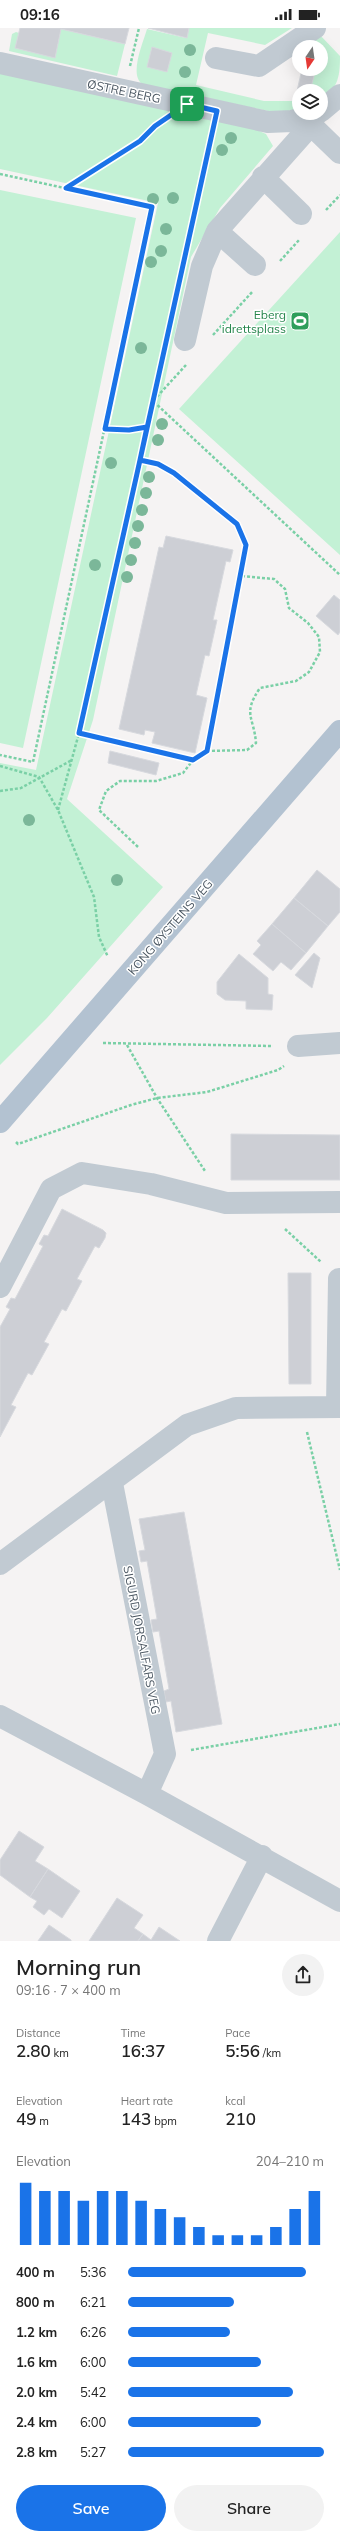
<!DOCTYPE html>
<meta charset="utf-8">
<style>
body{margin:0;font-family:Mulish,sans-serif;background:#f2f2f2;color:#222;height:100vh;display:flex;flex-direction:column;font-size:15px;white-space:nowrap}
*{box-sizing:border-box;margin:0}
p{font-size:13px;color:#767676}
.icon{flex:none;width:22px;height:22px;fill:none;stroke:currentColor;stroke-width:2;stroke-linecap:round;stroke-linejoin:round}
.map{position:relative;height:1913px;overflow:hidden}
.sheet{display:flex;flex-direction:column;background:#fff;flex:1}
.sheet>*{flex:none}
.needle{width:26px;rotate:193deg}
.buttons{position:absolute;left:292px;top:12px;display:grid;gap:8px}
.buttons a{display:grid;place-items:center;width:36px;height:36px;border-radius:50%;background:#fff;box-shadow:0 4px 16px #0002;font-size:20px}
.pin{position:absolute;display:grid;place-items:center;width:34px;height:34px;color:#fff;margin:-17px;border-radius:8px;box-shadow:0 2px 6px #0006}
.round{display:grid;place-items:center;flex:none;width:42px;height:42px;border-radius:21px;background:#f2f2f2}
.head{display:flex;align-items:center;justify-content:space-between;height:68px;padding:0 16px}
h1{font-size:22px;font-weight:600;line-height:30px}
.stats{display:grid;grid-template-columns:repeat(3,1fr);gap:6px;height:68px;padding:4px 16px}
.stats div{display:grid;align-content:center}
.stats b{font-size:17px;font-weight:600}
.stats small{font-size:11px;font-weight:400}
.stats p{font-size:11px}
.chart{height:112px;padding:8px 16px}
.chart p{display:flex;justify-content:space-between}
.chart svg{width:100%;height:72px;margin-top:4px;stroke:#1a73e8;stroke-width:6}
.cta{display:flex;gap:8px;margin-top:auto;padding:8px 16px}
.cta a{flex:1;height:46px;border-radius:24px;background:#1a73e8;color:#fff;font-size:16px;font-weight:600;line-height:46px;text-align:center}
.cta a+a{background:#f2f2f2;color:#222}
ul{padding:0 16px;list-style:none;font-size:13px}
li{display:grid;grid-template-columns:64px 48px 1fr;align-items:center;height:30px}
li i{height:10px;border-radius:5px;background:#1a73e8}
.status{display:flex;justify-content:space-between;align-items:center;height:28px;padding:0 20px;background:#fff;direction:ltr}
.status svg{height:11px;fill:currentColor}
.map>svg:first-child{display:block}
.green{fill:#c3f1d5}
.building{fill:#cdcfd5;stroke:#d7d9de}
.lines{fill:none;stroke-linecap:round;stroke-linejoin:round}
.path{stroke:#7ad0a6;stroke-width:2.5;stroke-dasharray:3 2;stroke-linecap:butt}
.minor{stroke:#c1cad2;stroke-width:22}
.major{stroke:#b3c2d1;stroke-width:22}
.tree{fill:#7bb799}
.route-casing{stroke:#fff;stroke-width:8}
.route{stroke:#1a73e8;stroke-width:5}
.labels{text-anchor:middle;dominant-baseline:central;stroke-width:3;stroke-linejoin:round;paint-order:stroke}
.street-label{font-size:12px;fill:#4a5661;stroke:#fff}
.leisure-label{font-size:12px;fill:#27864d;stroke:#fff;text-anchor:end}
</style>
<div class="status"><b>09:16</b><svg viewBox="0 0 49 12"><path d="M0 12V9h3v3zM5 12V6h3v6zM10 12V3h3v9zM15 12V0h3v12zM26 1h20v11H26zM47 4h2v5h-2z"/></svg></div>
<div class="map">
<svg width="340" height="1913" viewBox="0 0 340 1913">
<rect width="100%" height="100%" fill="#f5f3f3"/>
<path class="green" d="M189,0h103l-27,17 -57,-12 -12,52 68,16h30l3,-10h2v18l-22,4 -135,-29c-13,-10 1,-41 5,-55l39,9z
M61,1l64,15 -8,32 -108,-25 3,-17 4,-2 3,1 -3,15 39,9z
M319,6l21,22c0,17 -1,34 -19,42v-7h-11l6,-22h5v-22h-7l1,-11z
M0,44l257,58 9,4 7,12 -53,62 -29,49 -98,463 -26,79 96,88 -116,131 -47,47v-302l36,7 122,-567 -158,-34z
M0,162l136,28 -113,530 -23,-5z
M340,204v323l-161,-146z"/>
<path class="building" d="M20,0h109l-4,16 -64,-15 -6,29 -40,-10z
M148,0h41l-2,10z
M152,19l20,6 -5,19 -20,-5z
M302,41l13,3 -5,19h-13z
M166,508l67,14 -3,12 -4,-1 -13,59h4l-8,36 -4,-1 -9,40 11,3 -12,55 -43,-10 3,-11 -10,-2 -1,5 -25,-6 40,-182 4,1z
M334,567l6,5v32l-2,3 -22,-19z
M110,723l49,12 -3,12 -48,-12z
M317,842l23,19v23l-12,14 -34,-28z
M294,870l34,28 -22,27 -34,-29z
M272,896l34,29 -15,17 -10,-8 -8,9 -20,-17 8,-9 -4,-4z
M314,925l6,5 -8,30 -17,-13z
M239,926l29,24v16l5,1 -1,15 -26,-1v-8l-21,-1 -8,-6v-12z
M231,1106l109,1v45h-109z
M62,1181l41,21 3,3 -1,5 -6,10 -4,-2 -18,33 5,2 -16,30 -4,-2 -18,33 5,2 -17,31 -4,-2 -17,32 5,2 -16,30v-110l10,-18 -4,-2 5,-9 4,1 28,-53 -4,-2 5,-9 4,1z
M288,1245h23v111h-22z
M184,1484l38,212 -46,8 -5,-31 -5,1 -2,-11 5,-2 -10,-58 -6,1 -2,-12 6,-1 -10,-58 -6,1 -2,-11 6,-1 -6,-31z
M19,1803l25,16 -9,14 13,8 -18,28 -30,-22v-15z
M48,1841l32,22 -18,27 -13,-9 -5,6 -11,-8 4,-6 -7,-4z
M117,1870l26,17 -9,13 9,6 -5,7h-49z
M49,1897l22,15v1h-33z
M159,1899l21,14h-42l5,-7 8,6z"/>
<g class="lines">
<path class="path" d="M130,38l9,-38
M0,146l152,33 -119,555 -33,-7
M66,160l74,-47 16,-16
M326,182l14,-15
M192,192l19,-85
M280,233l20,-22
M213,307l40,-44
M186,337l-33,36 187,174
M105,401l24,1 18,-3
M79,705l114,27 14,-9 39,-206 -9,-21 -63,-51 -16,-9 -18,-4
M207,723l40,-1 9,-7c-2,-26 -14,-29 4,-55l36,-7 13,-9 11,-20 -1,-15 -11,-14 -19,-15 -4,-19 -11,-10 -33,-3
M0,738l39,11 19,33 36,87 5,40 9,20
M0,763l21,-3 51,-28
M58,782l21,-77 84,-380
M138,819l-39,-37 7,-19 14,-10h36l27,-8 10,-13
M103,1015l170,3
M127,1017l30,53 48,73
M16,1114l2,2 113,-39 26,-7 50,-6 71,-22 6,-4
M285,1201l36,33
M307,1404l33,138
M191,1722l149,-26"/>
<path class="minor" d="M216,30l43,8 56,-38
M0,35l268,59 24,-1 26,-8
M321,83l19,-16
M311,97l29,28
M263,149l38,37
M217,203l38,34
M185,312l17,-74 15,-35 94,-106 -2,-7
M298,1018l42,-3
M0,1259l51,-98 31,-16 69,11 75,19 114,-1
M337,1379l2,-128
M112,1455l53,271 -18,40
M0,1536l187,-139 49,-17 104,-1
M0,1688l147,78 193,107
M218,1913l44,-85"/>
<path class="major" d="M0,1094l340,-391"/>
</g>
<g class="tree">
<circle cx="190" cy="22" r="6"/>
<circle cx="185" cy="44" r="6"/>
<circle cx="231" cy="110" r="6"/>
<circle cx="222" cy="122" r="6"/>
<circle cx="173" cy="170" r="6"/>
<circle cx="153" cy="171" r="6"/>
<circle cx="166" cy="201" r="6"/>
<circle cx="161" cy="223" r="6"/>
<circle cx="151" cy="234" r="6"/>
<circle cx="141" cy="320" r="6"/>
<circle cx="162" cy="396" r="6"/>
<circle cx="158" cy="412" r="6"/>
<circle cx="111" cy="435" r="6"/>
<circle cx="149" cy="449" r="6"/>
<circle cx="146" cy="465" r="6"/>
<circle cx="142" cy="482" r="6"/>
<circle cx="138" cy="498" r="6"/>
<circle cx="135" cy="515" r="6"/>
<circle cx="131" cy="532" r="6"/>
<circle cx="95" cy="537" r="6"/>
<circle cx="127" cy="549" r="6"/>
<circle cx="29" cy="792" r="6"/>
<circle cx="117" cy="852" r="6"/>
</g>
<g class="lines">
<g class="route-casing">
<path id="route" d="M187,76l30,7c-46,207 -91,415 -138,622l114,27 14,-9 39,-206 -9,-21 -63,-51 -16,-9 -18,-4 7,-33 -18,3 -24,-1 47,-222 -86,-19 74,-47 15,-15 32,-22"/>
</g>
<use href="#route" class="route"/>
</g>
<defs>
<g id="stadium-square" transform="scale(1)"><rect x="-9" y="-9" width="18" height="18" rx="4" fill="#2e9e5b" stroke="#fff"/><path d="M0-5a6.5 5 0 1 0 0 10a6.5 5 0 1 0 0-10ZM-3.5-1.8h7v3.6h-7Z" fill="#fff"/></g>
</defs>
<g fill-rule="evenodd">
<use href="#stadium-square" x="300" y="293"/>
</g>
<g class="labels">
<g class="street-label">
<text transform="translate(124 63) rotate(12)">ØSTRE BERG</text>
<text transform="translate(170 899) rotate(-49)">KONG ØYSTEINS VEG</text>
<text transform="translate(142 1612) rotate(79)">SIGURD JORSALFARS VEG</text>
</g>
<g class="leisure-label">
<text x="286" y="286">Eberg<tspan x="286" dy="14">idrettsplass</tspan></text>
</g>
</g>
</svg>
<div class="buttons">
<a><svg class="needle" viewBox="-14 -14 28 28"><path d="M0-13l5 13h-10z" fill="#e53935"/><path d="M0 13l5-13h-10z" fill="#767676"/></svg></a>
<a><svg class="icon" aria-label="layers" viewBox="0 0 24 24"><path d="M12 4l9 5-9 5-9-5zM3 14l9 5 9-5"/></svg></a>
</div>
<div class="pin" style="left:187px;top:76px;background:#1e9e55"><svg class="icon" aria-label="arrive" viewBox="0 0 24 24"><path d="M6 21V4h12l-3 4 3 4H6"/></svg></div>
</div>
<section class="sheet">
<div class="head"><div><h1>Morning run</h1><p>09:16 · 7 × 400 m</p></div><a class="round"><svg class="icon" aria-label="share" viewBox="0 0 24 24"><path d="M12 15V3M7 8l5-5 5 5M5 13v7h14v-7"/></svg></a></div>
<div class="stats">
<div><p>Distance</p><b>2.80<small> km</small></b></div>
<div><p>Time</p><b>16:37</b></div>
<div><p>Pace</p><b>5:56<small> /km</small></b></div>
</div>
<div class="stats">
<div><p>Elevation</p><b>49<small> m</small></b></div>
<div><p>Heart rate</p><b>143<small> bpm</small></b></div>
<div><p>kcal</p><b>210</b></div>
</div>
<div class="chart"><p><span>Elevation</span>204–210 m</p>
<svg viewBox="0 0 160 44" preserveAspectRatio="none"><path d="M5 44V6M15 44V11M25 44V11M35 44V17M45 44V11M55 44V11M65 44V17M75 44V22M85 44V27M95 44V33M105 44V38M115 44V38M125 44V38M135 44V33M145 44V22M155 44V11"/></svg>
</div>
<ul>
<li><b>400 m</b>5:36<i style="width:91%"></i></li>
<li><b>800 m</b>6:21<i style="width:54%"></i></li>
<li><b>1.2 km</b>6:26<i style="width:52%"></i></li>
<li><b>1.6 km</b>6:00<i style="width:68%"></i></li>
<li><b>2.0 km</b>5:42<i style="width:84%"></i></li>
<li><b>2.4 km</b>6:00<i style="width:68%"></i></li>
<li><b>2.8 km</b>5:27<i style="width:100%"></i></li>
</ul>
<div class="cta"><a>Save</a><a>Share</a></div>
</section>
